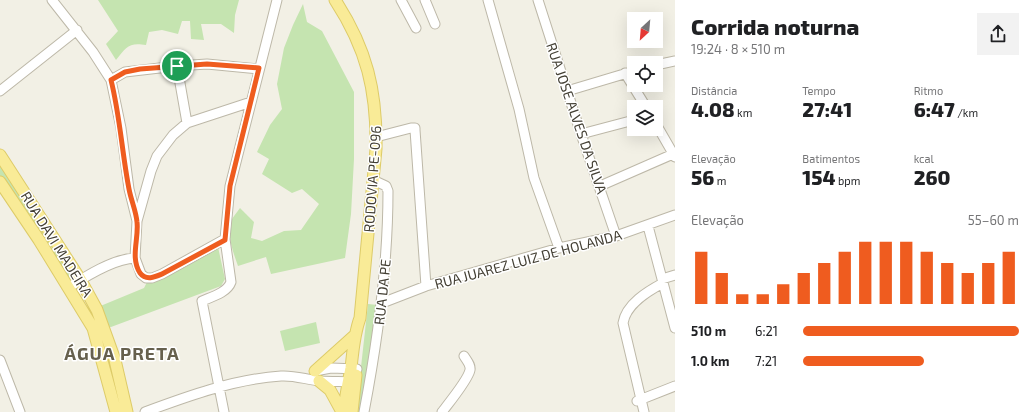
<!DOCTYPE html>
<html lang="pt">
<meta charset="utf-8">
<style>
body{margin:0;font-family:"Exo 2",sans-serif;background:#f2f2f2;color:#202124;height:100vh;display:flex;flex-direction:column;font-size:15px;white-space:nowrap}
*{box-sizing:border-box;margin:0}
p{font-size:13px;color:#757577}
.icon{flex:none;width:22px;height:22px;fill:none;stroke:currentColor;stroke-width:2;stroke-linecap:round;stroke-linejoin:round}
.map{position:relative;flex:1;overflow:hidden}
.sheet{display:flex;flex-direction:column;background:#fff;width:360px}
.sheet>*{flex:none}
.needle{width:26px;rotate:206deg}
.buttons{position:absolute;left:627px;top:12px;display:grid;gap:8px}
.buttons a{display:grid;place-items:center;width:36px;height:36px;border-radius:0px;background:#fff;box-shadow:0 4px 16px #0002;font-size:20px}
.pin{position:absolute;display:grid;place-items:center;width:34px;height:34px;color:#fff;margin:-17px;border:2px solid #fff;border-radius:50%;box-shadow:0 1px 4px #0007}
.round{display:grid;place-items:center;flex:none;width:42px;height:42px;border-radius:0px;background:#f2f2f2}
.overview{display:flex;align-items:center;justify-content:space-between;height:68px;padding:0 16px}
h1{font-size:22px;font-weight:800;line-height:30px}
.figures{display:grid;grid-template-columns:repeat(3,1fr);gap:6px;height:68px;padding:4px 16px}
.figures div{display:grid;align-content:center}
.figures b{font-size:20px;font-weight:800}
.figures small{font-size:11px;font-weight:400}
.figures p{font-size:11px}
.chart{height:112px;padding:8px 16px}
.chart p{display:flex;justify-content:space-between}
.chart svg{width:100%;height:72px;margin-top:4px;stroke:#ef5c1f;stroke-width:6}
ul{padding:0 16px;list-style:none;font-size:13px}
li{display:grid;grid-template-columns:64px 48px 1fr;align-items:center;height:30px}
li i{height:10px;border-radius:5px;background:#ef5c1f}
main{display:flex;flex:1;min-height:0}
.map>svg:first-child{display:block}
.green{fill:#c5e4b0}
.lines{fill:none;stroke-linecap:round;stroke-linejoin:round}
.minor-casing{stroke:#bdb8a8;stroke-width:11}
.major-casing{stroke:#ddcb68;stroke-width:13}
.minor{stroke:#fff;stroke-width:9}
.major{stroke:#f9eb97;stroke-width:11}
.route-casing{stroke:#fff;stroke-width:8}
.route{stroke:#ef5c1f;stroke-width:5}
.labels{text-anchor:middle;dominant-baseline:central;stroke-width:3;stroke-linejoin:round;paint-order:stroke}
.street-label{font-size:14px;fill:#444035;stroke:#fff}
.district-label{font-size:18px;font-weight:bold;letter-spacing:1px;fill:#66604d;stroke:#fff}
</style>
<main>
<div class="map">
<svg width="675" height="412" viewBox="0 0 675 412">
<rect width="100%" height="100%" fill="#f2f0e5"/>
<path class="green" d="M98,0h141l-4,15 -1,18 -13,-9h-20l3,16 -13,-1 -1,-18h-8l-4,13 -16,-4 -13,2 -3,13c-17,-3 -20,2 -30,15l-10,-16 12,-13z
M303,4l4,18 15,9 32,61v67l-3,55 -6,44 -74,16 -5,-17 -28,9c-5,-14 -11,-30 -7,-45 2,-4 6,-9 9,-13l14,14 -3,16 11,3 22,-10 17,-1 18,-26 -17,-15 -10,4 -30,-19 7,-15 -12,-7 13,-27 12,-16 -5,-25 7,-36 9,-23z
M0,158l78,121 -10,5 -68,-103z
M218,247l7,32 -4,7 -110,41 -7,-1 -6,-19 46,-19 3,-6z
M368,304l10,1 -15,107h-7z
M316,322l4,21 -35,8 -5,-20z"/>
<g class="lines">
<g class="minor-casing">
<path id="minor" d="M52,0l41,52 18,28 10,48 8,61 8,32 -2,37 6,16 5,4h6l10,-4 63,-35
M401,0l15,28
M425,0l10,24
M488,0l31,109 15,69 25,70
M538,0l43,134 35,102
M656,65l19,-4
M177,66l10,57
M625,73l21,34
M111,80l14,-8 52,-6 30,-2 52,5
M0,91l77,-61
M567,91l67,-20
M656,124l19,33
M581,134l53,-14
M376,137l35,-9h4v2l11,156
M600,186l73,-32
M137,221l14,-50 6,-15 16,-21 14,-12 64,-21
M648,226l27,102
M662,279l13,-4
M68,288c18,-12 45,-29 67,-30
M382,303l44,-17 133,-38 57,-12 59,-21
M0,360l20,52
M315,371l16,-3 26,1
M637,401l38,-15
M145,412c43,-16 90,-33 136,-36 14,-1 26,4 40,5 11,1 22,0 34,1
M224,412l-22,-111c9,-4 25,-8 29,-19l-6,-43 5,-53 47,-186
M364,412c14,-73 24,-147 24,-221l-2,-5 -13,-6
M442,412c6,-8 26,-32 28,-42 1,-5 -3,-9 -6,-14
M644,412l-21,-89c3,-19 25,-32 40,-40"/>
</g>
<g class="major-casing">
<path id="major" d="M335,0c32,49 42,91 41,149l-16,169c-6,16 -7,33 -9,50 -3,15 -6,29 -7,44
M0,155l80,124 17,31 18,50 12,52
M0,182l39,58 54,88 23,84
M315,371l40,-36
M319,381l11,9 12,22
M352,412l4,-37"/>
</g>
<use href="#minor" class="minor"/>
<use href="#major" class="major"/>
</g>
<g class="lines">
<g class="route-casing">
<path id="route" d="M207,64l52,4 -29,118 -5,54 -63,34c-7,3 -16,7 -22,-1 -10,-16 -1,-34 -3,-51 -1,-11 -6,-22 -8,-33 -7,-36 -9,-73 -18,-109l14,-8 15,-3z"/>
</g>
<use href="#route" class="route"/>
</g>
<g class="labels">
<g class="street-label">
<text transform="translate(577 118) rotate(71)">RUA JOSE ALVES DA SILVA</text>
<text transform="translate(372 179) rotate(-86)">RODOVIA PE-096</text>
<text transform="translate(57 244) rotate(58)">RUA DAVI MADEIRA</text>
<text transform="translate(528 259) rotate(-15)">RUA JUAREZ LUIZ DE HOLANDA</text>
<text transform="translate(382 292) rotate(-84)">RUA DA PE</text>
</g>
<g class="district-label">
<text x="122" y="353">ÁGUA PRETA</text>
</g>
</g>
</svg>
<div class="buttons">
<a><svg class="needle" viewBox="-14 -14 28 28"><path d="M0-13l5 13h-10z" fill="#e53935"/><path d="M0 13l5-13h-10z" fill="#757577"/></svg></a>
<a><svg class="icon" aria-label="locate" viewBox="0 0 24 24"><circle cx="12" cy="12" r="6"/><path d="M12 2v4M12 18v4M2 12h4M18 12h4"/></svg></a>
<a><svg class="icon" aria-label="layers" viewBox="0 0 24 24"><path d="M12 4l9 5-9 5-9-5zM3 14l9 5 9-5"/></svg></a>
</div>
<div class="pin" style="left:177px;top:66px;background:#1e9e55"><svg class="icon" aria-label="arrive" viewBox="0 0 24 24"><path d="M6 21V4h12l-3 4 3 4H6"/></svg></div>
</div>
<section class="sheet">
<div class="overview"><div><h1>Corrida noturna</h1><p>19:24 · 8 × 510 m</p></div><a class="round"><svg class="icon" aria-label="share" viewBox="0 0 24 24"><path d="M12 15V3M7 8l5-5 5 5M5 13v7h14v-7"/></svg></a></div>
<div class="figures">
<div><p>Distância</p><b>4.08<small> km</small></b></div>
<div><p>Tempo</p><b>27:41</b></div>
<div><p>Ritmo</p><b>6:47<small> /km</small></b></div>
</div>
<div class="figures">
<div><p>Elevação</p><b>56<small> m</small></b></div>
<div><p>Batimentos</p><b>154<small> bpm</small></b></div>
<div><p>kcal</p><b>260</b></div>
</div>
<div class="chart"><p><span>Elevação</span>55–60 m</p>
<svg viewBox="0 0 160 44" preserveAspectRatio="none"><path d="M5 44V12M15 44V25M25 44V38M35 44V38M45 44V32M55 44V25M65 44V19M75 44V12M85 44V6M95 44V6M105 44V6M115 44V12M125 44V19M135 44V25M145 44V19M155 44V12"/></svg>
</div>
<ul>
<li><b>510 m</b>6:21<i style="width:100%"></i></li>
<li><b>1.0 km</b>7:21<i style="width:56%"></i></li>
</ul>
</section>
</main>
